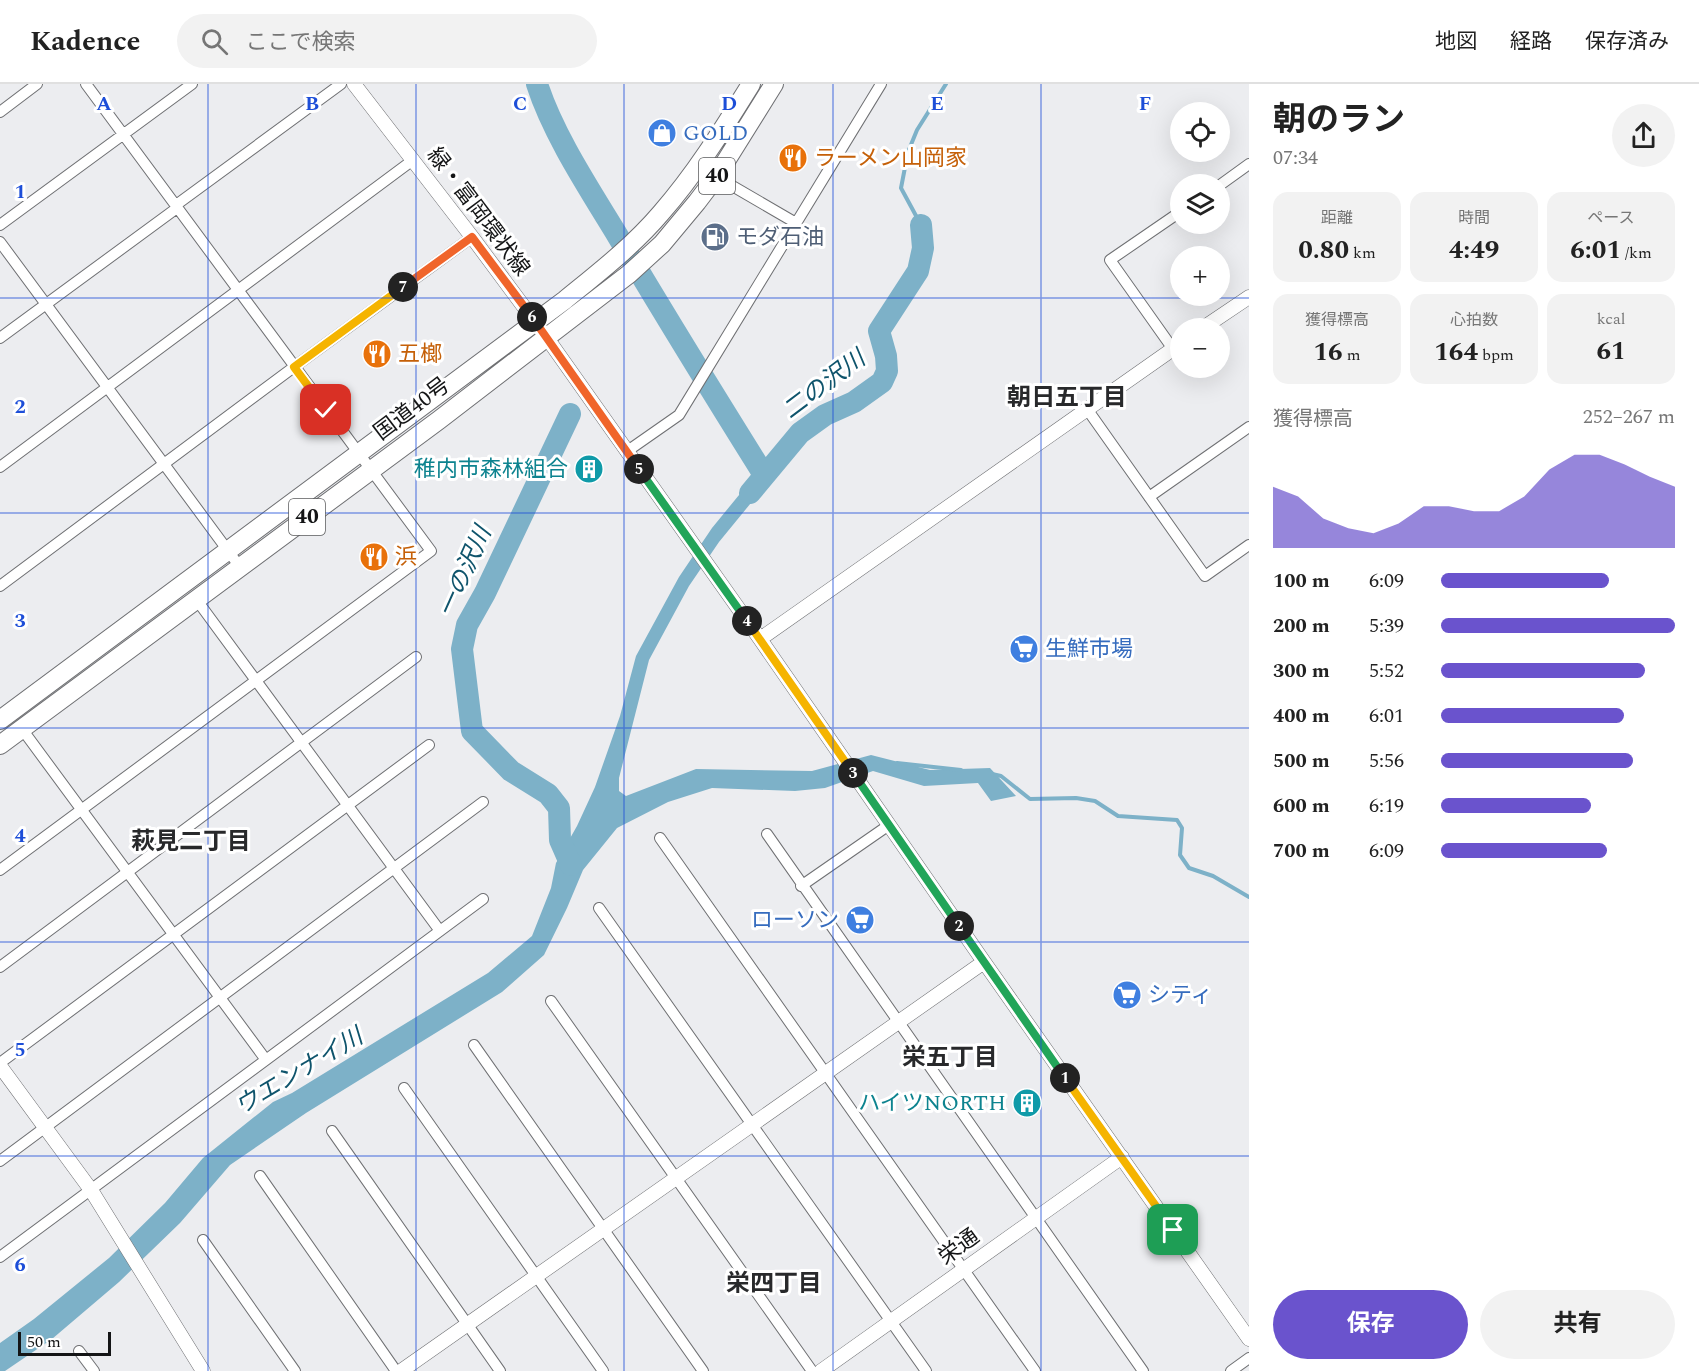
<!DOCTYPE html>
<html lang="ja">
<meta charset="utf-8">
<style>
body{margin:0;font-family:Spectral,"Noto Sans JP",serif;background:#f2f2f2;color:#222;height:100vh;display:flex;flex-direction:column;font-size:22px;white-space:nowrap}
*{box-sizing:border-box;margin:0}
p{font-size:20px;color:#767676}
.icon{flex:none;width:33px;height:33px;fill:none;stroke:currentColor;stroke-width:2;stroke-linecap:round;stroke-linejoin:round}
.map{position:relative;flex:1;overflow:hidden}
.details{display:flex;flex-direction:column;background:#fff;width:450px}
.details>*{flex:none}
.tools{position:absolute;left:1170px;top:18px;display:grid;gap:12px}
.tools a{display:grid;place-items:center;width:60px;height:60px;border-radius:50%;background:#fff;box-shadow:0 6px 24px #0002;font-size:30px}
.scale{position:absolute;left:18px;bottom:15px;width:93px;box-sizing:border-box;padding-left:6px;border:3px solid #141516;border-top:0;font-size:16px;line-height:21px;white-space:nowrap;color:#141516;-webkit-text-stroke:4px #fff;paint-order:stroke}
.pin{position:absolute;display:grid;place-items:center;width:51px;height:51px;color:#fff;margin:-26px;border-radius:12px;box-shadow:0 3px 9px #0006}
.km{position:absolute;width:30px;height:30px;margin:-15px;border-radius:50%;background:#222;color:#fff;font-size:16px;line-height:30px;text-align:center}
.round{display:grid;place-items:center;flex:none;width:63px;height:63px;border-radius:32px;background:#f2f2f2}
.overview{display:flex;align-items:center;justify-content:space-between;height:102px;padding:0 24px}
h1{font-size:33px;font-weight:700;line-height:45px}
.figures{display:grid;grid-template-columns:repeat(3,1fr);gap:9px;height:102px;padding:6px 24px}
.figures div{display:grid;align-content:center;border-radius:15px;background:#f2f2f2;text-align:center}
.figures b{font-size:26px;font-weight:700}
.figures small{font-size:16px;font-weight:400}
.figures p{font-size:16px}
.chart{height:168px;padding:12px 24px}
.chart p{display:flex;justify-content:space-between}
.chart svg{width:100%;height:108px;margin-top:6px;fill:#6a53cd;opacity:.7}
.button{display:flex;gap:12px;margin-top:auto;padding:12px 24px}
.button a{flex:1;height:69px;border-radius:36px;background:#6a53cd;color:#fff;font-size:24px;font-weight:700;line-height:69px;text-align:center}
.button a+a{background:#f2f2f2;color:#222}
ul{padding:0 24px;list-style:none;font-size:20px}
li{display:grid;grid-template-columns:96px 72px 1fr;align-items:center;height:45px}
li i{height:15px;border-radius:8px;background:#6a53cd}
header{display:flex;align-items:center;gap:36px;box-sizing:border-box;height:84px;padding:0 30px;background:#fff;border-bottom:2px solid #e0e0e0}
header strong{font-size:28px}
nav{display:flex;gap:33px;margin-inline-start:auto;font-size:21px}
.search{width:420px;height:54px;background:#f2f2f2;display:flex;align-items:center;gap:15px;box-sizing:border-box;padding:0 21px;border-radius:33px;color:#767676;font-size:22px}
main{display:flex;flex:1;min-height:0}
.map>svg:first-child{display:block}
.water{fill:#7db1c8}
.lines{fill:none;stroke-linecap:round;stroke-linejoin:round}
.stream{stroke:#7db1c8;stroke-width:4}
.river{stroke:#7db1c8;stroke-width:22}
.minor-casing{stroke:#6f7073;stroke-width:12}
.tertiary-casing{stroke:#6f7073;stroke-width:15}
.trunk-casing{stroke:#6f7073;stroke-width:20}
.minor{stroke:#fff;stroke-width:10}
.tertiary{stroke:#fff;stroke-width:14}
.trunk{stroke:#fff;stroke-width:18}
.split-1-casing{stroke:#fff;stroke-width:12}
.split-2-casing{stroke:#fff;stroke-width:12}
.split-3-casing{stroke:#fff;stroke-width:12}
.split-4-casing{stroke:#fff;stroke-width:12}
.split-5-casing{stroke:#fff;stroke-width:12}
.split-6-casing{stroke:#fff;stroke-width:12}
.split-7-casing{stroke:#fff;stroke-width:12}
.split-8-casing{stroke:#fff;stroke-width:12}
.split-1{stroke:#f5b400;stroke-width:8}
.split-2{stroke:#22a559;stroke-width:8}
.split-3{stroke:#22a559;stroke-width:8}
.split-4{stroke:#f5b400;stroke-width:8}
.split-5{stroke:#22a559;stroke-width:8}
.split-6{stroke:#f0652b;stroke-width:8}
.split-7{stroke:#f0652b;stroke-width:8}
.split-8{stroke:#f5b400;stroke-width:8}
.grid{fill:none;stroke:#1d4ed8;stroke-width:1.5;stroke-opacity:0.55}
.labels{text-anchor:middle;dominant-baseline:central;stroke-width:6;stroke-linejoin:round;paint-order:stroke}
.shield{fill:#fff;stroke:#5a5b5c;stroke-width:1.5}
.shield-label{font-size:21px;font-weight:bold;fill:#141516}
.shop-label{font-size:22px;fill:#366cbe;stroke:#fff;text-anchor:start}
.food-label{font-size:22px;fill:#c56008;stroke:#fff;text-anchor:start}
.street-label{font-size:22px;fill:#141516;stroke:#fff}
.service-label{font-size:22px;fill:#4e5e75;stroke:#fff;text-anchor:start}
.culture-label{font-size:22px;fill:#0d838f;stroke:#fff;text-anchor:end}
.water-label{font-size:24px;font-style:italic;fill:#0f546c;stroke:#fff}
.neighbourhood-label{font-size:24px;font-weight:bold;fill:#28292b;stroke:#fff}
.grid-label{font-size:20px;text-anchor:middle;font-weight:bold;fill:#1d4ed8;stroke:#fff;stroke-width:6;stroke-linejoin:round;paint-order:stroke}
</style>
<header>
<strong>Kadence</strong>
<div class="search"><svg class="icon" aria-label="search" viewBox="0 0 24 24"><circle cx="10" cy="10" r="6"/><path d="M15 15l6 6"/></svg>ここで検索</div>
<nav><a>地図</a><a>経路</a><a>保存済み</a></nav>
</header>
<main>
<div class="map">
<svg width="1249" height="1287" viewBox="0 0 1249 1287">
<rect width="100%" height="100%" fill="#ecedf0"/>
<path class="water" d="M766,378l7,14 -54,66 -30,44 -40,74 -30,118v13l7,5 70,-27 116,2 59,-16 59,15 60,-2 26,28 -25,5 -13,-18 -54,3 -51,-15 -48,17 -30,3 -83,-3 -44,14 -51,26 -34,42 -16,38 -23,47 -42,37 -196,121 -76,52 -50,58 -61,59 -67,57 -47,32h-5v-28l34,-24 75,-61 56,-55 38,-45 70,-56 19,-9 196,-120 44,-37 19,-48 5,-25 21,-37 18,-39 25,-71 16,-60 43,-79 33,-49z"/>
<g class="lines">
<path class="stream" d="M921,141l-20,-37 7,-36 9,-22 29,-46
M897,679l64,7
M992,690l9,2 29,23 46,-1 19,3 23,15 59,4 5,8 -2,27 9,13 24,8 36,21"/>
<path class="river" d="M537,0c16,50 51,103 79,149 48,81 98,162 148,242
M570,330l-85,179 -18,32 -5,24 10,82 39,40 37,23 11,14 1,32 11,25
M750,409l50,-60 25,-18 29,-13 28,-20 5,-11 -1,-15 -7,-25 39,-60 5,-23 -2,-23"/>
<g class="minor-casing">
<path id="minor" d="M0,28l37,-28
M698,82l98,57
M1220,101l29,-21
M176,121l165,-121
M0,141l192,-141
M0,158l240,325
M0,254l177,-130
M1173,265l-63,-89 70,-48
M1087,325l118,167 44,-31
M626,368l53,-37 202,-331
M0,383l413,-307
M1149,413l100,-70
M0,502l294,-219 178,-130
M196,515l244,332
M22,645l244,331
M767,750l376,537
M660,754l375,533
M0,786l431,-319 -345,-467
M801,802l88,-61
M599,824l327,463
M0,883l416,-310
M551,917l261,370
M474,961l229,326
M0,979l429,-318
M404,1004l199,283
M332,1047l168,240
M0,1077l483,-359
M260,1092l136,195
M203,1156l92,131
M0,1173l483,-358
M79,1267l15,20
M1231,1287l18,-13"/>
</g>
<g class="tertiary-casing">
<path id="tertiary" d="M354,0l118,153 75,101 213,301 224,323 265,377
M1203,244l46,-31
M760,555l420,-295
M0,982l91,124 112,181
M401,1287l583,-409
M821,1287l301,-214"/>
</g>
<g class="trunk-casing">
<path id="trunk" d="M0,636l565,-420c33,-27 68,-54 96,-87 35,-40 62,-84 90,-129
M0,661l439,-325 190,-146 33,-30 35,-42 19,-25 58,-93"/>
</g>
<use href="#minor" class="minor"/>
<use href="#tertiary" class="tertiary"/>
<use href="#trunk" class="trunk"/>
</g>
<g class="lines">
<g class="split-1-casing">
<path id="split-1" d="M1065,994l108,152"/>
</g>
<g class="split-2-casing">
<path id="split-2" d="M959,842l106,152"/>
</g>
<g class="split-3-casing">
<path id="split-3" d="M853,689l106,153"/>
</g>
<g class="split-4-casing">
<path id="split-4" d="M747,537l106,152"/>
</g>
<g class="split-5-casing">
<path id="split-5" d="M639,385l108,152"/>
</g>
<g class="split-6-casing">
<path id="split-6" d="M532,233l107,152"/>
</g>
<g class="split-7-casing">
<path id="split-7" d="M403,203l69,-50 60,80"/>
</g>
<g class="split-8-casing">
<path id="split-8" d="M326,326l-32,-43 109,-80"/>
</g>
<use href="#split-1" class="split-1"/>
<use href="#split-2" class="split-2"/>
<use href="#split-3" class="split-3"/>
<use href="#split-4" class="split-4"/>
<use href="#split-5" class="split-5"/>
<use href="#split-6" class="split-6"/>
<use href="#split-7" class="split-7"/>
<use href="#split-8" class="split-8"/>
</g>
<path class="grid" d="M208,0v1287M416,0v1287M624,0v1287M833,0v1287M1041,0v1287M0,214h1249M0,429h1249M0,644h1249M0,858h1249M0,1072h1249"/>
<defs>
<g id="shop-disc" transform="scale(1.5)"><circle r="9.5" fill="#3f7fe0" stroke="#fff"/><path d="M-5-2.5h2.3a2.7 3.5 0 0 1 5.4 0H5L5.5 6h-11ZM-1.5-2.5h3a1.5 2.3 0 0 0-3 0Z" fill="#fff"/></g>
<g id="restaurant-disc" transform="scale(1.5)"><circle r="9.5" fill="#e8710a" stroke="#fff"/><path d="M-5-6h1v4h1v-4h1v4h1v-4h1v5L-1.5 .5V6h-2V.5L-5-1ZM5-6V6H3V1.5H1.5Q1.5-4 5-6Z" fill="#fff"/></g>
<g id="fuel-disc" transform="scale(1.5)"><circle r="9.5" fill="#5c6f8a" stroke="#fff"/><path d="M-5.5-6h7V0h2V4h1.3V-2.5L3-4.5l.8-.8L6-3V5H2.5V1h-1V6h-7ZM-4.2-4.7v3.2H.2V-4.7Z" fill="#fff"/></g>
<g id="building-disc" transform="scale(1.5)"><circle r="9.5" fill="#0f9aa8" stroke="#fff"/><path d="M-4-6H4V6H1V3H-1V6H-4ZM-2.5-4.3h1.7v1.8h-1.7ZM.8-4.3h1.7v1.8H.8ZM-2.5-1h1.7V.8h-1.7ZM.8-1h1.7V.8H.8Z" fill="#fff"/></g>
<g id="supermarket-disc" transform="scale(1.5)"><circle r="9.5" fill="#3f7fe0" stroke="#fff"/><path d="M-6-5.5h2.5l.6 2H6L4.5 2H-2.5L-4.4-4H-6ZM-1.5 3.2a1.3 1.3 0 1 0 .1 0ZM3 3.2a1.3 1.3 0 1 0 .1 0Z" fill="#fff"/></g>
</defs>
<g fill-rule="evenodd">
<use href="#shop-disc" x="662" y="49"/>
<use href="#restaurant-disc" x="793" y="74"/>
<use href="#fuel-disc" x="715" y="153"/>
<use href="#restaurant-disc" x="377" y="270"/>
<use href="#building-disc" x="589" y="385"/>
<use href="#restaurant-disc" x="374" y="473"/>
<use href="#supermarket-disc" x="1024" y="565"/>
<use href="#supermarket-disc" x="860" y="836"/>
<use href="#supermarket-disc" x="1127" y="911"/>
<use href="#building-disc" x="1027" y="1019"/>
</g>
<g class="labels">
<g class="shield">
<rect x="699" y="74" width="36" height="36" rx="4.5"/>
<rect x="289" y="415" width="36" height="36" rx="4.5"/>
</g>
<g class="shield-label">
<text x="717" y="92">40</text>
<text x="307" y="433">40</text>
</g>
<g class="shop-label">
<text x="683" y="49">GOLD</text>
<text x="1045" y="565">生鮮市場</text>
<text x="839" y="836" text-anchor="end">ローソン</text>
<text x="1148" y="911">シティ</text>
</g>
<g class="food-label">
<text x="814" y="74">ラーメン山岡家</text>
<text x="398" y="270">五榔</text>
<text x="395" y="473">浜</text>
</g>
<g class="street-label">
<text transform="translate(478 128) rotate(53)">緑・富岡環状線</text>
<text transform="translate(412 325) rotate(-37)">国道40号</text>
<text transform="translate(959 1163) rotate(-36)">栄通</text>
</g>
<g class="service-label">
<text x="736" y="153">モダ石油</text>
</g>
<g class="culture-label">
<text x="568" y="385">稚内市森林組合</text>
<text x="1006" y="1019">ハイツNORTH</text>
</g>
<g class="water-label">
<text transform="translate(824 301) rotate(-37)">二の沢川</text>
<text transform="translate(465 488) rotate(-66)">一の沢川</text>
<text transform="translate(299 988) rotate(-31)">ウエンナイ川</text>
</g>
<g class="neighbourhood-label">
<text x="1067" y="314">朝日五丁目</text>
<text x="191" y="758">萩見二丁目</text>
<text x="950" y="974">栄五丁目</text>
<text x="774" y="1200">栄四丁目</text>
</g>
</g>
<g class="grid-label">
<text x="104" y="26">A</text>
<text x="312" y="26">B</text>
<text x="520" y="26">C</text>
<text x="729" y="26">D</text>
<text x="937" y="26">E</text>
<text x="1145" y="26">F</text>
<text x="20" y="114">1</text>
<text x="20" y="329">2</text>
<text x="20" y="543">3</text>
<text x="20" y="758">4</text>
<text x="20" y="972">5</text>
<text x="20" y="1187">6</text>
</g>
</svg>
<div class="tools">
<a><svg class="icon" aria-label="locate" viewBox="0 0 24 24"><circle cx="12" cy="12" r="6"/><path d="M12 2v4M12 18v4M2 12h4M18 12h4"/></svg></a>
<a><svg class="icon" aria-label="layers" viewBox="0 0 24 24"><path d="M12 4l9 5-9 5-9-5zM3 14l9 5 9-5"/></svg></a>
<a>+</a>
<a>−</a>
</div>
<div class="scale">50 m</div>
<div class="pin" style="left:1173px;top:1146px;background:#1e9e55"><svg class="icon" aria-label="arrive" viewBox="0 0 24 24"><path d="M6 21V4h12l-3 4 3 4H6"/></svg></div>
<div class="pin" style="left:326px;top:326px;background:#d93025"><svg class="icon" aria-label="check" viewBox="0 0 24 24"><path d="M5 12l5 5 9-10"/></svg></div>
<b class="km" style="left:1065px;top:994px">1</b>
<b class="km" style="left:959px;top:842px">2</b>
<b class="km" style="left:853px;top:689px">3</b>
<b class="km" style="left:747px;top:537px">4</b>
<b class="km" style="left:639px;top:385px">5</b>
<b class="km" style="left:532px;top:233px">6</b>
<b class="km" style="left:403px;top:203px">7</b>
</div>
<section class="details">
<div class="overview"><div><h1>朝のラン</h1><p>07:34</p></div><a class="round"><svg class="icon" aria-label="share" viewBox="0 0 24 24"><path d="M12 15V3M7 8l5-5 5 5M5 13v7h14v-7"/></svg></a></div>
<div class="figures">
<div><p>距離</p><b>0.80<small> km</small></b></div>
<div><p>時間</p><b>4:49</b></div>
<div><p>ペース</p><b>6:01<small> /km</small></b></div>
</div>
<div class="figures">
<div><p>獲得標高</p><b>16<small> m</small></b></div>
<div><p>心拍数</p><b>164<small> bpm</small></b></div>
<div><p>kcal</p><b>61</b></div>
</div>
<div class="chart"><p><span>獲得標高</span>252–267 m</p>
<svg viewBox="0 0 160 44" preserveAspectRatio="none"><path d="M0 44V19L10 23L20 32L30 36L40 38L50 34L60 27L70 27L80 29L90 29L100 23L110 12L120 6L130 6L140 10L150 15L160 19V44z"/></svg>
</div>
<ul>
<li><b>100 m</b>6:09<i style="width:72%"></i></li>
<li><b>200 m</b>5:39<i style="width:100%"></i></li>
<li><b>300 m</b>5:52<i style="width:87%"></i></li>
<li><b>400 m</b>6:01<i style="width:78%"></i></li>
<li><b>500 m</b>5:56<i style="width:82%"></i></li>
<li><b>600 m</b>6:19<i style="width:64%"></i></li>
<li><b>700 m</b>6:09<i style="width:71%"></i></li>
</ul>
<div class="button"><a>保存</a><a>共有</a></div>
</section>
</main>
